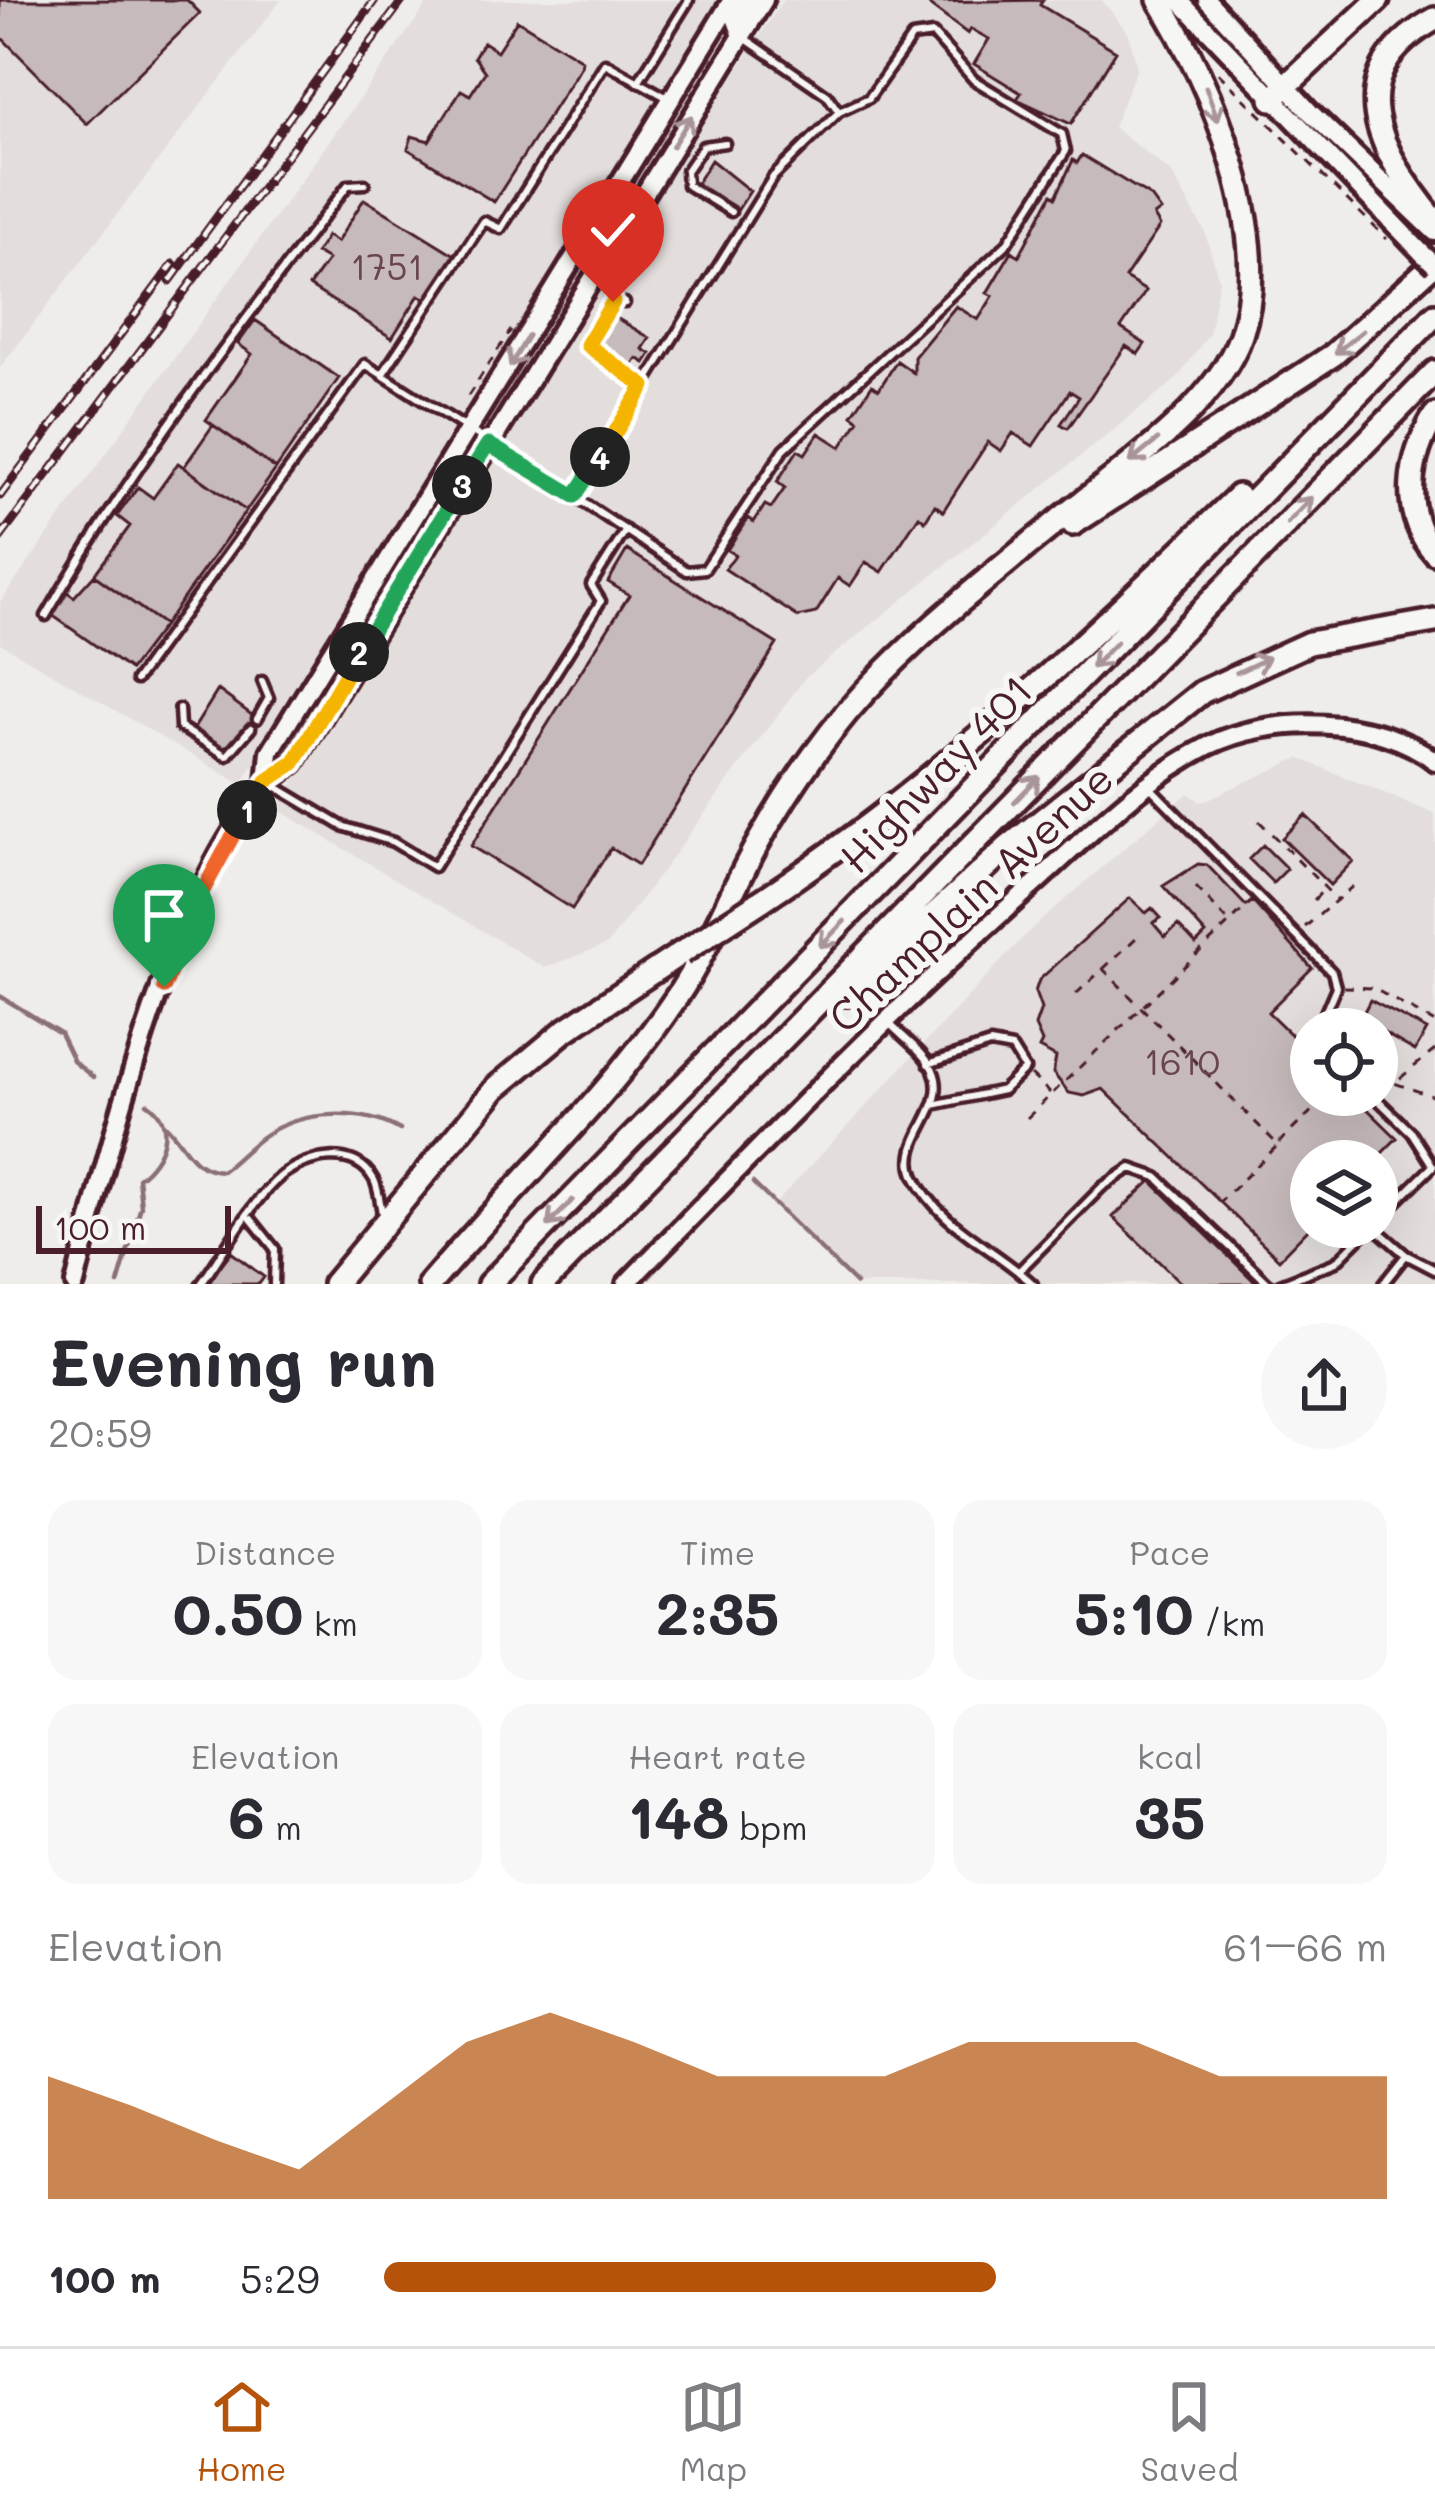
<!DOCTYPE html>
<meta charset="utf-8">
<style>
body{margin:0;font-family:Mali,sans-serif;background:#f7f7f7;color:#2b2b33;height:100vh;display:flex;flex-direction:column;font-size:45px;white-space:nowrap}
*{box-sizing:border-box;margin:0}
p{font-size:39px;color:#7c7c81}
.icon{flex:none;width:66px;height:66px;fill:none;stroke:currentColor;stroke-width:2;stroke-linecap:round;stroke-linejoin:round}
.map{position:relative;height:1284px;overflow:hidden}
.drawer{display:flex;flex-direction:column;background:#fff;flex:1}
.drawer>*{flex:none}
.fabs{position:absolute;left:1290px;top:1008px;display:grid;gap:24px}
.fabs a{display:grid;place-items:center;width:108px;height:108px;border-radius:50%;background:#fff;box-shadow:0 12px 48px #0002;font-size:60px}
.scale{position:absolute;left:36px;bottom:30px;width:195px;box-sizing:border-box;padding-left:12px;border:6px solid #4a1f2b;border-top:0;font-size:33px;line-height:42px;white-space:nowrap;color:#4a1f2b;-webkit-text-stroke:9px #f6f6f2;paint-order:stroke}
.pin{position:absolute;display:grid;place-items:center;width:102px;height:102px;color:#fff;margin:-123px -51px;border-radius:50% 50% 50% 0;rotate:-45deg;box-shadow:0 0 12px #0007}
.pin .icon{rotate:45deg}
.km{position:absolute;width:60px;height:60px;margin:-30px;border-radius:50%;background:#222;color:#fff;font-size:33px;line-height:60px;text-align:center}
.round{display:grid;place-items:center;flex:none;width:126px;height:126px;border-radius:63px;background:#f7f7f7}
.overview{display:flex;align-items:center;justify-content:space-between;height:204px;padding:0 48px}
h1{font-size:66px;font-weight:800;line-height:90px}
.figures{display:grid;grid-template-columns:repeat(3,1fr);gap:18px;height:204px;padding:12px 48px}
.figures div{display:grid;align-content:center;border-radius:30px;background:#f7f7f7;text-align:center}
.figures b{font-size:60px;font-weight:800}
.figures small{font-size:33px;font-weight:400}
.figures p{font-size:33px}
.chart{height:336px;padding:24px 48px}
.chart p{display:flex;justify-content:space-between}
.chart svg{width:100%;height:216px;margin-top:12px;fill:#b45309;opacity:.7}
ul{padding:0 48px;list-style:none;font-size:39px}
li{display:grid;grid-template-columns:192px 144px 1fr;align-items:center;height:90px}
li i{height:30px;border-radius:15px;background:#b45309}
.dock{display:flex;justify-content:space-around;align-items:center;height:168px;border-top:3px solid #e1e1e2;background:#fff;font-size:33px;color:#7c7c81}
.dock a{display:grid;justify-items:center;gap:6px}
.dock .selected{color:#b45309}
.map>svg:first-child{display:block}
.built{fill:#e3dedc;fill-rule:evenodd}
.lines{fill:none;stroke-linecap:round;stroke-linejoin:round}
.stream{stroke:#8a6f74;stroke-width:4.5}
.building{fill:#c6babb;stroke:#4a1f2b;stroke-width:3}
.service-casing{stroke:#4a1f2b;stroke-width:15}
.secondary-casing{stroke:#4a1f2b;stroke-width:26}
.motorway-casing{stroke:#4a1f2b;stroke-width:30}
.path{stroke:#4a1f2b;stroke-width:3;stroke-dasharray:9 9;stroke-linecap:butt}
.service{stroke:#f6f6f2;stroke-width:6}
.secondary{stroke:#f6f6f2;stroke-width:16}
.motorway{stroke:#f6f6f2;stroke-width:21}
.rail-casing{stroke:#4a1f2b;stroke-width:9}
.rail{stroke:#f6f6f2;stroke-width:4.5;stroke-dasharray:14;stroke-linecap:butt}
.secondary-bridge-casing{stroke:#4a1f2b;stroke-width:26;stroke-linecap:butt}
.motorway-bridge-casing{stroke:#4a1f2b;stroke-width:30;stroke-linecap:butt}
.secondary-bridge{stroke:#f6f6f2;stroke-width:16}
.motorway-bridge{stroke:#f6f6f2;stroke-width:21}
.oneway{stroke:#a99598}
.split-1-casing{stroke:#fff;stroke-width:24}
.split-2-casing{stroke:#fff;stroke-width:24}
.split-3-casing{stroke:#fff;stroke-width:24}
.split-4-casing{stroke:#fff;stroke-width:24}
.split-5-casing{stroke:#fff;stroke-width:24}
.split-1{stroke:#f0652b;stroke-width:15}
.split-2{stroke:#f5b400;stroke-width:15}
.split-3{stroke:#22a559;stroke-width:15}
.split-4{stroke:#22a559;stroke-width:15}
.split-5{stroke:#f5b400;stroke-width:15}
.labels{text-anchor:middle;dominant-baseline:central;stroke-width:12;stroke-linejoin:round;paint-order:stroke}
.number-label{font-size:36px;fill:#69464f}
.street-label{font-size:42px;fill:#4a1f2b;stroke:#f6f6f2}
</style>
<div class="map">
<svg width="1435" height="1284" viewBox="0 0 1435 1284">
<rect width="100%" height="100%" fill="#efedea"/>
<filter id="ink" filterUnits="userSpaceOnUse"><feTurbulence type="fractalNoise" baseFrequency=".00833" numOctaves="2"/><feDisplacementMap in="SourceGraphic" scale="24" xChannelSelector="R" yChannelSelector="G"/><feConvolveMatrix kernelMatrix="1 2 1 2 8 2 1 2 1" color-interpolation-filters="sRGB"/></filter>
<g filter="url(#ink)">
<path class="built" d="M0,0h281l-281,368z
M430,0h298l-151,244 -81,119 -74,131 -92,133 -40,81 -49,76 -241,-141v-41z
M783,0h319l27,34 8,34 -24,59 58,45 34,60 14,48 -10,54 -32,45 -372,299 -197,266 -63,24 -268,-159 317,-521z
M1299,758l136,56v470h-579l-83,-78 256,-275 159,-138 13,9zM1311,1029h66v66h-66zM1311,1161h66v66h-66z"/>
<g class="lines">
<path class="stream" d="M0,996l60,37 14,29 19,15
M166,1126c20,19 25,44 56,45 15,-11 28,-26 43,-36 38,-25 97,-27 135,-5
M753,1183l103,101
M118,1284l23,-78 -3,-28c25,-18 40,-55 9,-75"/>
</g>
<path class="building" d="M0,0h187l13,13 -113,111 -87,-88z
M1043,0l-3,5 76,46 -45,73 -54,-25 4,-6 -47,-29 15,-25 -18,-10 -3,5 -43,-32z
M517,20l65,40 -1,6 -87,136 -86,-53 4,-13 17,5 32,-51 9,5 15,-23 -11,-15 9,-15 14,9z
M1082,155l69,42 10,14 -7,5 6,10 -35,52 21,13 -25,37 24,16 -7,10 -12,-8 -58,82 -7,-4 18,-27 -9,-6 -37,55 -20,-13 -12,18 -13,-9 -45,69 -8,-6 -10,16 -6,-5 -37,56 -16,-10 -16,24 -12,-8 -22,35 -18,4 -73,-48 10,-14 -8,-5 21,-32 6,4 11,-17 6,3 14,-20 -8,-6 21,-32 7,4 14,-21 22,14 18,-27 -7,-5 20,-30 7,4 18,-28 17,12v-16l42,-51 22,14 15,-24 -6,-3 25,-42 7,5 33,-62 4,3 17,-37 4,3z
M711,160l39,31 -13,20 -41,-27z
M364,199l91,56 -28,44 -8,-4 -27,43 -83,-52 19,-26 -12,-7 11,-17 10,6z
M613,316l37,22 -7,11 8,5 -6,9 -8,-5 -6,10 -37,-23z
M255,320l84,58 -63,91 -70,-49 46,-66 -14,-10z
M213,425l63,44 -30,42 -62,-44z
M178,463l68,48 -82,114 -70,-50 36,-49 -13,-10 21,-29 15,11z
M627,550l150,94 -139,221 -27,-17 -39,61 -101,-63 158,-251 -21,-13z
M94,575l70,50 -34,45 -81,-57 16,-23 9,7z
M218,690l42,31 -6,9 -8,-5 -11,19 -14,3 -28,-17z
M1305,815l48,46 -23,24 -48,-47z
M1263,845l24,24 -14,14 -24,-24z
M1198,864l9,1 39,41 6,-5 60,67 -44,44 43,42v41h42l44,43 -23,23h-63v65l-32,33 -176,-170 -19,7 -15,-3 -16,-20 3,-16 -17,-9 3,-6 -7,-16 6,-17 -6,-17 4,-12 91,-82 16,15 6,-5 9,10 -8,5 12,14 13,-12 18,19 10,-10 -43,-48z
M1370,1000l57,30 -12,21 -38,-22h-22z
M1151,1181l106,103h-75l-69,-67z
M231,1252l33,25 -5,7h-53z"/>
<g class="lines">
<g class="service-casing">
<path id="service" d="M638,82l51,-82
M725,143l-22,3 -17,25 1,14 44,27
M625,303l-12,-1 -26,43 57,41
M382,375l102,-154 17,8 104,-166 61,34
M575,497l112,74 18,-2 79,-120 222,-204 60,-94 -4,-17 -88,-54 -41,-46 -21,3 -43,61 -30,14 -12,-17 -84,-58
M46,616c87,-152 195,-292 302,-431l17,-1
M136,680l229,-316 210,133 198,-320 66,-65
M179,709l1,18 47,29 24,-28
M257,719l12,-21 -7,-17
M275,786l67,40 51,16 41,25 167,-266 -10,-16 35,-55
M1151,788l181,184 4,15 -18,42
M888,1022c13,14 37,31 45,48 18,39 -36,69 -18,107 23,48 81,72 118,107
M928,1064l62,-20 22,4 13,21 -22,21 -70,15
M1373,1095l39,38 21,33 -56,55
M251,1219l24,30 -1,35
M1374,1227l32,28
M1019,1271l83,-84 29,-19 26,9 112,107
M201,1284c24,-33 49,-82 80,-108 25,-20 74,-31 93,4 5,10 6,26 9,37
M1280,1284l56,-22 35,-35
M1383,1284l23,-29 29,15"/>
</g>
<g class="secondary-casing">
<path id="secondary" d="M1179,0l243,253
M1207,0l103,112 125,120
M742,36l-6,-16 12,-20
M267,781l3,-29 462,-752
M75,1284c30,-126 111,-452 219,-521l470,-763
M626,1284c132,-135 262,-271 404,-396 56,-50 110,-107 178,-142 63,-32 170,-30 227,15"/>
</g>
<g class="motorway-casing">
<path id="motorway" d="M1435,19c-100,56 -56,133 0,202
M1272,99l106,-99
M1435,415c-26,42 -36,97 0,138
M1073,524l260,-169 102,-92
M761,901c176,-116 326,-259 477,-405
M847,994l160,-146 195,-156 107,-49 126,-22
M334,1284l162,-196 67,-56 118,-79
M430,1284c82,-97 177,-183 248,-289 31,-47 52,-103 80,-152 32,-58 76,-121 123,-168 55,-56 117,-105 178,-155 58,-47 157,-112 182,-185 34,-99 -30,-252 -82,-335
M489,1284l946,-969
M543,1284l892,-912"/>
</g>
<path class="path" d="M1218,73l169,166
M468,396l43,-66
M1259,821l79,80
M1196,887l32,34
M1314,900l11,-12
M1305,927l48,-41
M1103,969l33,-31
M1344,987l29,1 62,35
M1076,994l27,-25 175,176 -58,57
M1435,1050l-41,33 41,14
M1031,1075l19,18
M1027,1118l223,-215
M1279,1143l49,-48"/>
<use href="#service" class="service"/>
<use href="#secondary" class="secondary"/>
<use href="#motorway" class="motorway"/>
<g class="rail-casing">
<path id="rail" d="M170,281l205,-281
M0,496l173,-232
M0,538l403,-538"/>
</g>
<use href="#rail" class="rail"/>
<g class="secondary-bridge-casing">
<path id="secondary-bridge" d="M1422,253l13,12"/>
</g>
<g class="motorway-bridge-casing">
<path id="motorway-bridge" d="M681,953l80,-52"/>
</g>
<use href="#secondary-bridge" class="secondary-bridge"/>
<use href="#motorway-bridge" class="motorway-bridge"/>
</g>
<defs><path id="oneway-shaft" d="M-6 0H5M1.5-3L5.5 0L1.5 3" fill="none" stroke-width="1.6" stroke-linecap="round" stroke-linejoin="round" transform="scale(3)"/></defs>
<g class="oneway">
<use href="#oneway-shaft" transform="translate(1212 104) rotate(70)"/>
<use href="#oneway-shaft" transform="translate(682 131) rotate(-58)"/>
<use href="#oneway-shaft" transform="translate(1349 342) rotate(141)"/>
<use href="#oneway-shaft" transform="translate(519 351) rotate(121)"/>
<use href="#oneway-shaft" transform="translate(1144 451) rotate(141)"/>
<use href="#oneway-shaft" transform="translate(1300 510) rotate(-46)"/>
<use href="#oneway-shaft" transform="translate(1104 655) rotate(134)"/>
<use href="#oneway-shaft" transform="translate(1253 665) rotate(-25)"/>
<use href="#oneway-shaft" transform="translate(1027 789) rotate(-46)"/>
<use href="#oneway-shaft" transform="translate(832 934) rotate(134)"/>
<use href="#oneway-shaft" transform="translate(560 1213) rotate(134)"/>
</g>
</g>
<g class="lines" filter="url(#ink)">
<g class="split-1-casing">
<path id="split-1" d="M164,987l36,-91 47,-86"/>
</g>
<g class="split-2-casing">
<path id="split-2" d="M247,810l20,-29 27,-18 65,-111"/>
</g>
<g class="split-3-casing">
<path id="split-3" d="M359,652l103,-167"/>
</g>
<g class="split-4-casing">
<path id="split-4" d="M462,485l26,-41 87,52 25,-39"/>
</g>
<g class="split-5-casing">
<path id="split-5" d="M600,457l44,-71 -57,-41 26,-43"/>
</g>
<use href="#split-1" class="split-1"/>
<use href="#split-2" class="split-2"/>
<use href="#split-3" class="split-3"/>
<use href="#split-4" class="split-4"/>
<use href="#split-5" class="split-5"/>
</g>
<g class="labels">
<g class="number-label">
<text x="387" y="265">1751</text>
<text x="1182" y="1060">1610</text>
</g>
<g class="street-label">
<text transform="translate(935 773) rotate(-46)">Highway 401</text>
<text transform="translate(970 897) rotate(-43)">Champlain Avenue</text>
</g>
</g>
</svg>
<div class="fabs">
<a><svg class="icon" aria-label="locate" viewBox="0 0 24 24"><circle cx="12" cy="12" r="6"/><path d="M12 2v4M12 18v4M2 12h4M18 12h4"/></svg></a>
<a><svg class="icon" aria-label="layers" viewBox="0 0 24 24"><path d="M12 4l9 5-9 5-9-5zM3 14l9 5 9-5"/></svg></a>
</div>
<div class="scale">100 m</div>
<div class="pin" style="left:164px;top:987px;background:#1e9e55"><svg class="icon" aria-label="arrive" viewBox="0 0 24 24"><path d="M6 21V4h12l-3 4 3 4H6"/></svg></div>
<div class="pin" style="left:613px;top:302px;background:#d93025"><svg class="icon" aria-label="check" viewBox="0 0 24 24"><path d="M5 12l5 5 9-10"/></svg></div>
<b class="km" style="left:247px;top:810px">1</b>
<b class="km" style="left:359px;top:652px">2</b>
<b class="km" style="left:462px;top:485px">3</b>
<b class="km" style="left:600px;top:457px">4</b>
</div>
<section class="drawer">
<div class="overview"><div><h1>Evening run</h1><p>20:59</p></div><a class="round"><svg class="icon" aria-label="share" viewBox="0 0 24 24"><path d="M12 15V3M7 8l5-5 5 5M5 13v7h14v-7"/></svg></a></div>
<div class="figures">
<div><p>Distance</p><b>0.50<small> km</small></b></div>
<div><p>Time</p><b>2:35</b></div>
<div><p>Pace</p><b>5:10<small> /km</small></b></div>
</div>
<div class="figures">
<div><p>Elevation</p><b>6<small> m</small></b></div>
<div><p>Heart rate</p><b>148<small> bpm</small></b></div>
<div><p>kcal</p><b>35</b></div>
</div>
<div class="chart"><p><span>Elevation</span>61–66 m</p>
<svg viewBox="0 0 160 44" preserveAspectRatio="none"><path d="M0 44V19L10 25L20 32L30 38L40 25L50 12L60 6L70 12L80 19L90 19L100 19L110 12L120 12L130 12L140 19L150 19L160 19V44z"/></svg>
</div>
<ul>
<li><b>100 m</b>5:29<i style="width:61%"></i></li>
</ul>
</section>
<nav class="dock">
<a class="selected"><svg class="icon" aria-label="home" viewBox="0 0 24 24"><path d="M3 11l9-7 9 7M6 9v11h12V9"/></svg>Home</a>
<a><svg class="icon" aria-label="map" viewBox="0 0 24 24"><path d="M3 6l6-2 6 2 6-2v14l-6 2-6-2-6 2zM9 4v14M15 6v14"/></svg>Map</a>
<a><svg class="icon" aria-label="saved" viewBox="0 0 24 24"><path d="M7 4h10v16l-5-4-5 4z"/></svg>Saved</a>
</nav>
